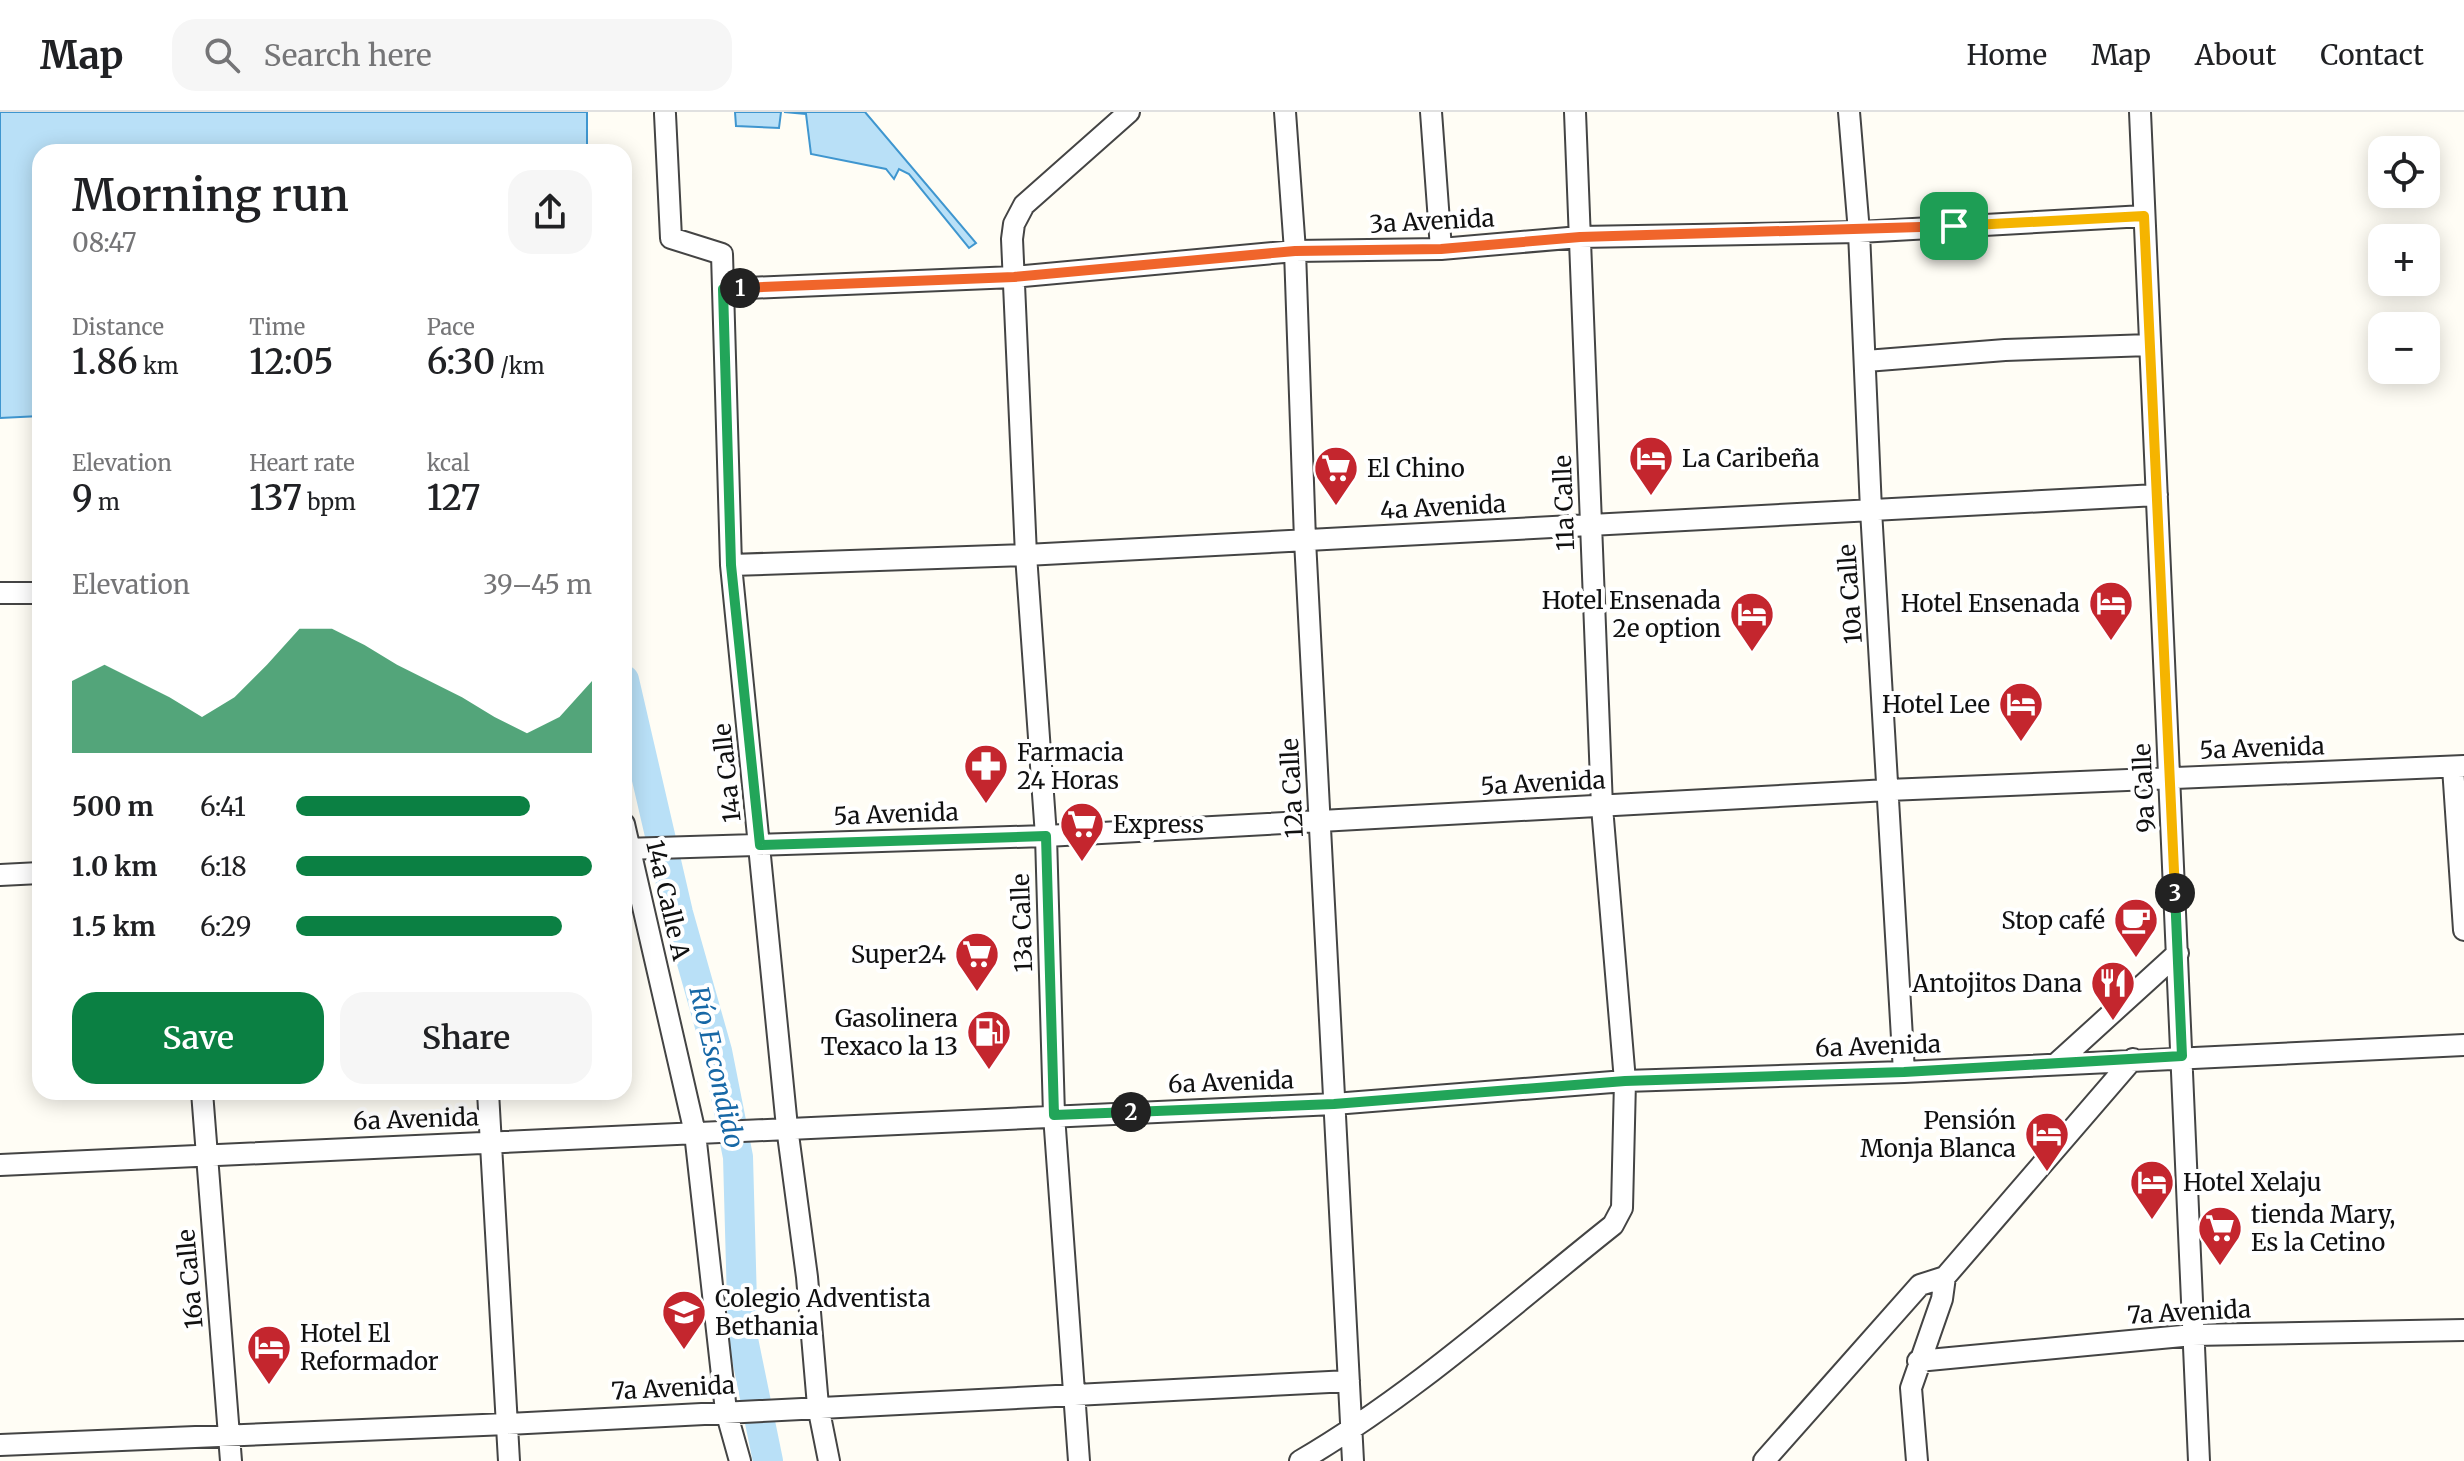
<!DOCTYPE html>
<meta charset="utf-8">
<style>
body{margin:0;font-family:Merriweather,serif;background:#f6f6f6;color:#202124;height:100vh;display:flex;flex-direction:column;font-size:30px;white-space:nowrap}
*{box-sizing:border-box;margin:0}
p{font-size:26px;color:#757577}
.icon{flex:none;width:44px;height:44px;fill:none;stroke:currentColor;stroke-width:2;stroke-linecap:round;stroke-linejoin:round}
.map{position:relative;flex:1;overflow:hidden}
.sheet{position:absolute;left:32px;top:32px;width:600px;height:956px;display:flex;flex-direction:column;background:#fff;border-radius:24px;box-shadow:0 4px 20px #0003}
.sheet>*{flex:none}
.fabs{position:absolute;left:2368px;top:24px;display:grid;gap:16px}
.fabs a{display:grid;place-items:center;width:72px;height:72px;border-radius:16px;background:#fff;box-shadow:0 4px 20px #0003;font-size:40px}
.pin{position:absolute;display:grid;place-items:center;width:68px;height:68px;color:#fff;margin:-34px;border-radius:16px;box-shadow:0 4px 12px #0006}
.km{position:absolute;width:40px;height:40px;margin:-20px;border-radius:50%;background:#222;color:#fff;font-size:22px;line-height:40px;text-align:center}
.round{display:grid;place-items:center;flex:none;width:84px;height:84px;border-radius:24px;background:#f6f6f6}
.head{display:flex;align-items:center;justify-content:space-between;height:136px;padding:0 40px}
h1{font-size:44px;font-weight:600;line-height:60px}
.figures{display:grid;grid-template-columns:repeat(3,1fr);gap:12px;height:136px;padding:8px 40px}
.figures div{display:grid;align-content:center}
.figures b{font-size:34px;font-weight:600}
.figures small{font-size:22px;font-weight:400}
.figures p{font-size:22px}
.chart{height:224px;padding:16px 40px}
.chart p{display:flex;justify-content:space-between}
.chart svg{width:100%;height:144px;margin-top:8px;fill:#0b8043;opacity:.7}
.action{display:flex;gap:16px;margin-top:auto;padding:16px 40px}
.action a{flex:1;height:92px;border-radius:24px;background:#0b8043;color:#fff;font-size:32px;font-weight:600;line-height:92px;text-align:center}
.action a+a{background:#f6f6f6;color:#202124}
ul{padding:0 40px;list-style:none;font-size:26px}
li{display:grid;grid-template-columns:128px 96px 1fr;align-items:center;height:60px}
li i{height:20px;border-radius:10px;background:#0b8043}
header{display:flex;align-items:center;gap:48px;box-sizing:border-box;height:112px;padding:0 40px;background:#fff;border-bottom:2px solid #e0e0e0}
header strong{font-size:38px}
nav{display:flex;gap:44px;margin-inline-start:auto;font-size:28px}
.search{width:560px;height:72px;background:#f6f6f6;display:flex;align-items:center;gap:20px;box-sizing:border-box;padding:0 28px;border-radius:24px;color:#757577;font-size:30px}
.map>svg:first-child{display:block}
.water{fill:#b9e0f7;stroke:#3f96cf;stroke-width:2}
.lines{fill:none;stroke-linecap:round;stroke-linejoin:round}
.river{stroke:#b9e0f7;stroke-width:30}
.minor-casing{stroke:#444;stroke-width:24}
.minor{stroke:#fff;stroke-width:20}
.split-1-casing{stroke:#fff;stroke-width:16}
.split-2-casing{stroke:#fff;stroke-width:16}
.split-3-casing{stroke:#fff;stroke-width:16}
.split-4-casing{stroke:#fff;stroke-width:16}
.split-1{stroke:#f0652b;stroke-width:10}
.split-2{stroke:#22a559;stroke-width:10}
.split-3{stroke:#22a559;stroke-width:10}
.split-4{stroke:#f5b400;stroke-width:10}
.labels{text-anchor:middle;dominant-baseline:central;stroke-width:8;stroke-linejoin:round;paint-order:stroke}
.street-label{font-size:24px;fill:#111;stroke:#fff}
.poi-label{font-size:24px;fill:#111;stroke:#fff;text-anchor:start}
.water-label{font-size:26px;font-style:italic;fill:#1768a6;stroke:#fff}
</style>
<header>
<strong>Map</strong>
<div class="search"><svg class="icon" aria-label="search" viewBox="0 0 24 24"><circle cx="10" cy="10" r="6"/><path d="M15 15l6 6"/></svg>Search here</div>
<nav><a>Home</a><a>Map</a><a>About</a><a>Contact</a></nav>
</header>
<div class="map">
<svg width="2464" height="1349" viewBox="0 0 2464 1349">
<rect width="100%" height="100%" fill="#fffdf5"/>
<path class="water" d="M0,0h587v40h-547v264l-40,2z
M735,0h46l-2,16 -43,-2z
M784,0h81l111,131 -7,5 -60,-74 -10,-5 -5,10 -8,-10 -75,-15 -5,-40z"/>
<g class="lines">
<path class="river" d="M624,568l54,233 39,138 21,106 5,182 25,122"/>
<g class="minor-casing">
<path id="minor" d="M1285,0l10,139 10,289 48,921
M1431,0l10,137
M1849,0l10,120 12,278 33,562
M2140,0l59,1349
M665,2l6,124 51,16 9,311 56,562 20,150 11,129 11,55
M723,177l291,-12 281,-26 146,-2 139,-12 279,-5 285,-16
M1866,249l139,-11 145,-5
M731,453l295,-10 1131,-60
M0,481h40
M2453,655l11,163
M624,712l71,309 31,278 14,50
M624,737l422,-13 842,-46 576,-24
M0,763l40,-2
M2056,952l122,-111
M202,980l29,369
M488,980l21,369
M0,1053l1334,-61 291,-23 279,-9 560,-27
M1918,1249l275,-26 271,-5
M0,1333l507,-21 842,-43
M1079,1349l-25,-346 -8,-279 -20,-281 -14,-316 2,-15 10,-19 105,-93
M1300,1349c113,-66 211,-155 313,-236l9,-17 3,-127 -23,-274 -27,-695
M1764,1349l156,-176 25,-8 188,-218
M1917,1349l-6,-73 31,-89 3,-22"/>
</g>
<use href="#minor" class="minor"/>
</g>
<g class="lines">
<g class="split-1-casing">
<path id="split-1" d="M740,176l274,-11 281,-26 146,-2 139,-12 374,-11"/>
</g>
<g class="split-2-casing">
<path id="split-2" d="M740,176l-17,1 8,276 29,280 286,-9 8,279 77,-3"/>
</g>
<g class="split-3-casing">
<path id="split-3" d="M1131,1000l203,-8 291,-23 279,-9 278,-16 -7,-163"/>
</g>
<g class="split-4-casing">
<path id="split-4" d="M1954,114l190,-10 31,677"/>
</g>
<use href="#split-1" class="split-1"/>
<use href="#split-2" class="split-2"/>
<use href="#split-3" class="split-3"/>
<use href="#split-4" class="split-4"/>
</g>
<defs>
<g id="hotel-pin" transform="scale(2.3)"><path d="M0 17L-7.5 6A9.5 9.5 0 1 1 7.5 6Z" fill="#c4262e" stroke="#fff"/><path d="M-6-4.5h1.5V1H6V5H4.5V3h-9V5H-6ZM-4 0a1.8 1.8 0 1 1 3.6 0ZM.5 0V-2.5h3Q6-2.5 6 0Z" fill="#fff"/></g>
<g id="supermarket-pin" transform="scale(2.3)"><path d="M0 17L-7.5 6A9.5 9.5 0 1 1 7.5 6Z" fill="#c4262e" stroke="#fff"/><path d="M-6-5.5h2.5l.6 2H6L4.5 2H-2.5L-4.4-4H-6ZM-1.5 3.2a1.3 1.3 0 1 0 .1 0ZM3 3.2a1.3 1.3 0 1 0 .1 0Z" fill="#fff"/></g>
<g id="pharmacy-pin" transform="scale(2.3)"><path d="M0 17L-7.5 6A9.5 9.5 0 1 1 7.5 6Z" fill="#c4262e" stroke="#fff"/><path d="M-2-6h4v4h4v4h-4v4h-4v-4h-4v-4h4Z" fill="#fff"/></g>
<g id="cafe-pin" transform="scale(2.3)"><path d="M0 17L-7.5 6A9.5 9.5 0 1 1 7.5 6Z" fill="#c4262e" stroke="#fff"/><path d="M-5.5-4.5H6V0H3Q3 3.5 0 3.5H-2.5Q-5.5 3.5-5.5 0ZM3-3.2v2h1.7v-2ZM-6 4.5H4V6H-6Z" fill="#fff"/></g>
<g id="restaurant-pin" transform="scale(2.3)"><path d="M0 17L-7.5 6A9.5 9.5 0 1 1 7.5 6Z" fill="#c4262e" stroke="#fff"/><path d="M-5-6h1v4h1v-4h1v4h1v-4h1v5L-1.5 .5V6h-2V.5L-5-1ZM5-6V6H3V1.5H1.5Q1.5-4 5-6Z" fill="#fff"/></g>
<g id="fuel-pin" transform="scale(2.3)"><path d="M0 17L-7.5 6A9.5 9.5 0 1 1 7.5 6Z" fill="#c4262e" stroke="#fff"/><path d="M-5.5-6h7V0h2V4h1.3V-2.5L3-4.5l.8-.8L6-3V5H2.5V1h-1V6h-7ZM-4.2-4.7v3.2H.2V-4.7Z" fill="#fff"/></g>
<g id="school-pin" transform="scale(2.3)"><path d="M0 17L-7.5 6A9.5 9.5 0 1 1 7.5 6Z" fill="#c4262e" stroke="#fff"/><path d="M0-5L7-2L0 1L-7-2ZM-4 1L0 2.5L4 1V4Q0 6-4 4Z" fill="#fff"/></g>
</defs>
<g fill-rule="evenodd">
<use href="#hotel-pin" x="1651" y="346"/>
<use href="#supermarket-pin" x="1336" y="356"/>
<use href="#hotel-pin" x="2111" y="491"/>
<use href="#hotel-pin" x="1752" y="502"/>
<use href="#hotel-pin" x="2021" y="592"/>
<use href="#pharmacy-pin" x="986" y="654"/>
<use href="#supermarket-pin" x="1082" y="712"/>
<use href="#cafe-pin" x="2136" y="808"/>
<use href="#supermarket-pin" x="977" y="842"/>
<use href="#restaurant-pin" x="2113" y="871"/>
<use href="#fuel-pin" x="989" y="920"/>
<use href="#hotel-pin" x="2047" y="1022"/>
<use href="#hotel-pin" x="2152" y="1070"/>
<use href="#supermarket-pin" x="2220" y="1116"/>
<use href="#school-pin" x="684" y="1200"/>
<use href="#hotel-pin" x="269" y="1235"/>
</g>
<g class="labels">
<g class="street-label">
<text transform="translate(1432 109) rotate(-3)">3a Avenida</text>
<text transform="translate(1564 391) rotate(-92)">11a Calle</text>
<text transform="translate(1443 395) rotate(-3)">4a Avenida</text>
<text transform="translate(1850 482) rotate(-94)">10a Calle</text>
<text transform="translate(2262 636) rotate(-2)">5a Avenida</text>
<text transform="translate(727 661) rotate(-96)">14a Calle</text>
<text transform="translate(1543 671) rotate(-3)">5a Avenida</text>
<text transform="translate(1292 676) rotate(-93)">12a Calle</text>
<text transform="translate(2144 676) rotate(-93)">9a Calle</text>
<text transform="translate(896 702) rotate(-2)">5a Avenida</text>
<text transform="translate(668 788) rotate(77)">14a Calle A</text>
<text transform="translate(1022 811) rotate(-92)">13a Calle</text>
<text transform="translate(1878 934) rotate(-2)">6a Avenida</text>
<text transform="translate(1231 970) rotate(-2)">6a Avenida</text>
<text transform="translate(416 1007) rotate(-2)">6a Avenida</text>
<text transform="translate(190 1167) rotate(-95)">16a Calle</text>
<text transform="translate(2189 1200) rotate(-3)">7a Avenida</text>
<text transform="translate(673 1276) rotate(-3)">7a Avenida</text>
</g>
<g class="poi-label">
<text x="1682" y="346">La Caribeña</text>
<text x="1367" y="356">El Chino</text>
<text x="1721" y="488" text-anchor="end">Hotel Ensenada<tspan x="1721" dy="28">2e option</tspan></text>
<text x="2080" y="491" text-anchor="end">Hotel Ensenada</text>
<text x="1990" y="592" text-anchor="end">Hotel Lee</text>
<text x="1017" y="640">Farmacia<tspan x="1017" dy="28">24 Horas</tspan></text>
<text x="1113" y="712">Express</text>
<text x="2105" y="808" text-anchor="end">Stop café</text>
<text x="946" y="842" text-anchor="end">Super24</text>
<text x="2082" y="871" text-anchor="end">Antojitos Dana</text>
<text x="958" y="906" text-anchor="end">Gasolinera<tspan x="958" dy="28">Texaco la 13</tspan></text>
<text x="2016" y="1008" text-anchor="end">Pensión<tspan x="2016" dy="28">Monja Blanca</tspan></text>
<text x="2183" y="1070">Hotel Xelaju</text>
<text x="2251" y="1102">tienda Mary,<tspan x="2251" dy="28">Es la Cetino</tspan></text>
<text x="715" y="1186">Colegio Adventista<tspan x="715" dy="28">Bethania</tspan></text>
<text x="300" y="1221">Hotel El<tspan x="300" dy="28">Reformador</tspan></text>
</g>
<g class="water-label">
<text transform="translate(717 955) rotate(77)">Río Escondido</text>
</g>
</g>
</svg>
<div class="fabs">
<a><svg class="icon" aria-label="locate" viewBox="0 0 24 24"><circle cx="12" cy="12" r="6"/><path d="M12 2v4M12 18v4M2 12h4M18 12h4"/></svg></a>
<a>+</a>
<a>−</a>
</div>
<div class="pin" style="left:1954px;top:114px;background:#1e9e55"><svg class="icon" aria-label="arrive" viewBox="0 0 24 24"><path d="M6 21V4h12l-3 4 3 4H6"/></svg></div>
<b class="km" style="left:740px;top:176px">1</b>
<b class="km" style="left:1131px;top:1000px">2</b>
<b class="km" style="left:2175px;top:781px">3</b>
<section class="sheet">
<div class="head"><div><h1>Morning run</h1><p>08:47</p></div><a class="round"><svg class="icon" aria-label="share" viewBox="0 0 24 24"><path d="M12 15V3M7 8l5-5 5 5M5 13v7h14v-7"/></svg></a></div>
<div class="figures">
<div><p>Distance</p><b>1.86<small> km</small></b></div>
<div><p>Time</p><b>12:05</b></div>
<div><p>Pace</p><b>6:30<small> /km</small></b></div>
</div>
<div class="figures">
<div><p>Elevation</p><b>9<small> m</small></b></div>
<div><p>Heart rate</p><b>137<small> bpm</small></b></div>
<div><p>kcal</p><b>127</b></div>
</div>
<div class="chart"><p><span>Elevation</span>39–45 m</p>
<svg viewBox="0 0 160 44" preserveAspectRatio="none"><path d="M0 44V22L10 17L20 22L30 27L40 33L50 27L60 17L70 6L80 6L90 11L100 17L110 22L120 27L130 33L140 38L150 33L160 22V44z"/></svg>
</div>
<ul>
<li><b>500 m</b>6:41<i style="width:79%"></i></li>
<li><b>1.0 km</b>6:18<i style="width:100%"></i></li>
<li><b>1.5 km</b>6:29<i style="width:90%"></i></li>
</ul>
<div class="action"><a>Save</a><a>Share</a></div>
</section>
</div>
